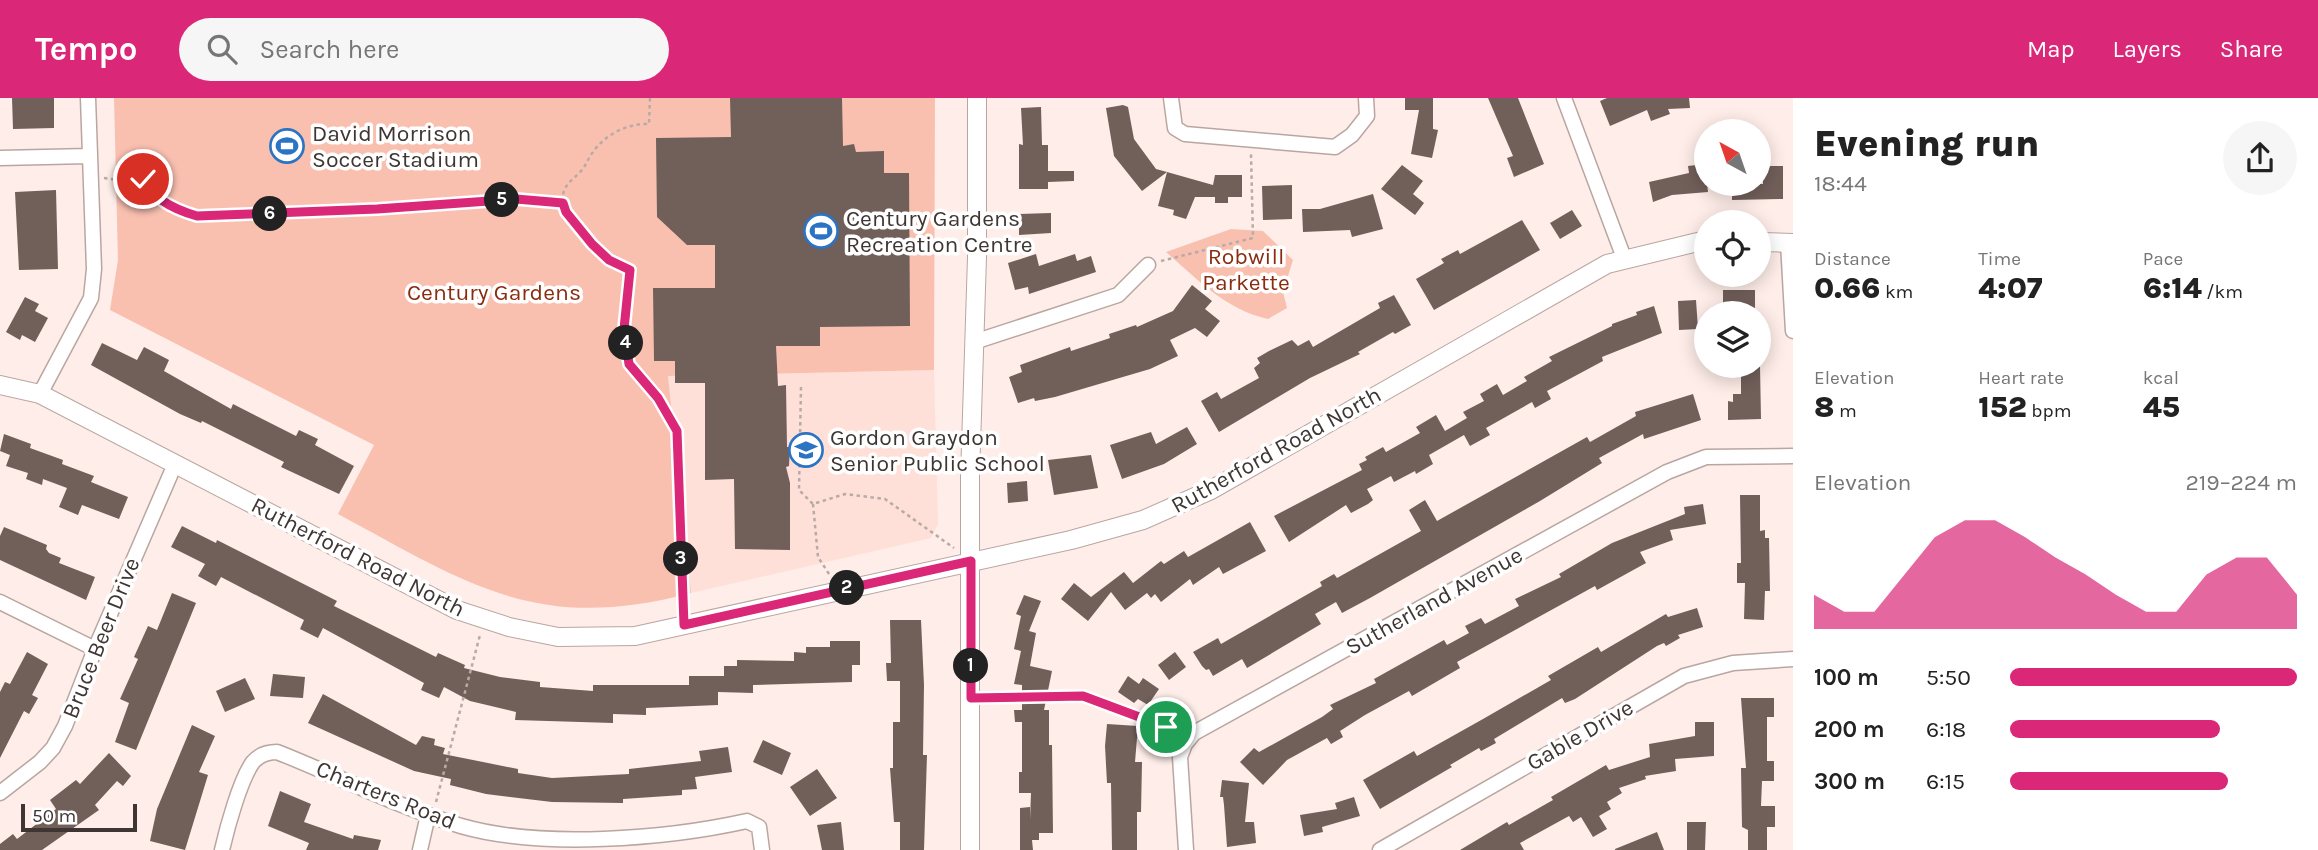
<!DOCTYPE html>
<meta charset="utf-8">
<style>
body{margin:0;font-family:Karla,sans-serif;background:#f6f6f6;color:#222;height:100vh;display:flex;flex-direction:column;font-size:26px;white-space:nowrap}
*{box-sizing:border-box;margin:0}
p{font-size:23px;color:#767676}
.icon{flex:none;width:38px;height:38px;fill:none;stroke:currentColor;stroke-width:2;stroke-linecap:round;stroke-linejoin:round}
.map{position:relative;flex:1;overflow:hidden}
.panel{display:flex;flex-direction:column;background:#fff;width:525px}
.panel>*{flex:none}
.needle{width:46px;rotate:320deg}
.tools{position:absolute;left:1694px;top:21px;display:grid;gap:14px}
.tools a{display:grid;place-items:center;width:77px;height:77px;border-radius:50%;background:#fff;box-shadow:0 4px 18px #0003;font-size:35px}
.scale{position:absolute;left:21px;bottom:18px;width:116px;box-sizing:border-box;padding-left:7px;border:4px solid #3f3634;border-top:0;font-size:19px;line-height:24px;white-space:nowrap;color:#3f3634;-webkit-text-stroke:5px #fff;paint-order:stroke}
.pin{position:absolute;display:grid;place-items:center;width:60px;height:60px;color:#fff;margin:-30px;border:4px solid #fff;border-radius:50%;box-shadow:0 2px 7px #0007}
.km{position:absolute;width:35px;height:35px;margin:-18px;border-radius:50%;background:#222;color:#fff;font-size:19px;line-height:35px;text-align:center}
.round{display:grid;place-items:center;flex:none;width:74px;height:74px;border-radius:37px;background:#f6f6f6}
.head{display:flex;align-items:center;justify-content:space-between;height:119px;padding:0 21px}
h1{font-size:38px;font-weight:800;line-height:52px}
.figures{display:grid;grid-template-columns:repeat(3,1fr);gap:10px;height:119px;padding:7px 21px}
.figures div{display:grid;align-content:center}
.figures b{font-size:30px;font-weight:800}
.figures small{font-size:19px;font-weight:400}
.figures p{font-size:19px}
.chart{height:196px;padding:14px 21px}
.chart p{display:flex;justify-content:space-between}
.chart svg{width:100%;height:126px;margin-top:7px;fill:#db2777;opacity:.7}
ul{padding:0 21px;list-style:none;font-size:23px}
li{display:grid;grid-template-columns:112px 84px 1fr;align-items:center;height:52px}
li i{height:18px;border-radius:9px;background:#db2777}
header{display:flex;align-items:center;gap:42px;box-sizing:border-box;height:98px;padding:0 35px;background:#db2777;color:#fff}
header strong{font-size:33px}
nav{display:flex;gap:38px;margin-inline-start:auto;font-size:24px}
.search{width:490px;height:63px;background:#f6f6f6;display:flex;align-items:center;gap:18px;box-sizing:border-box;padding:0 24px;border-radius:38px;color:#767676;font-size:26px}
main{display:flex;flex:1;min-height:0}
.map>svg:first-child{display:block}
.built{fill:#fee0d8}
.green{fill:#f9c0b0}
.building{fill:#715f5a}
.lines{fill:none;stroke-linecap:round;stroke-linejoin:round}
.minor-casing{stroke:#baa6a1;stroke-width:17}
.tertiary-casing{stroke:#baa6a1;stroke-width:20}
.path{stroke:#b8aaa6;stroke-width:2.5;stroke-dasharray:3.5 3.5;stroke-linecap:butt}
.minor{stroke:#fff;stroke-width:14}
.tertiary{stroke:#fff;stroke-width:18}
.route-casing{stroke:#fff;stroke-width:14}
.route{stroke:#db2777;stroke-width:9}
.labels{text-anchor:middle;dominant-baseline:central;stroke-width:7;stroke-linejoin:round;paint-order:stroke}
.poi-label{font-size:23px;fill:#3f3634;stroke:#fff;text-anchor:start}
.park-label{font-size:23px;fill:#8a2c10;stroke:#fff}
.street-label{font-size:23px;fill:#3f3634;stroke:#fff}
</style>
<header>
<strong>Tempo</strong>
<div class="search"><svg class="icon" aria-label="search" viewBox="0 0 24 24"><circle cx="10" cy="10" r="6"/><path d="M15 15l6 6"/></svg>Search here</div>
<nav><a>Map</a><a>Layers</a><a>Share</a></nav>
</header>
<main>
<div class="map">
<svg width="1793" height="752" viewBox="0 0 1793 752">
<rect width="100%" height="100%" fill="#feede8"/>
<path class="built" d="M934,272l4,154 -7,14 -240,55 -23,-217z"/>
<path class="green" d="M114,0h821l-1,272 -266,6 23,217c-154,41 -223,-9 -353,-79l36,-69 -264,-135 8,-50z
M1231,131l32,2 30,29 -10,32 4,16 -19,11c-42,-9 -71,-40 -102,-67z"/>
<path class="building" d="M12,0h42v30l-41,1z
M730,0h112l1,48 11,-2 2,8 28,-1v22h25l1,153 -90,1v19h-44l2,40 8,-1 1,62h3l-1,19 -3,1 4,16v67l-55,-1 -1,-70 -29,1v-97h-30v-22h-21l-1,-73h62v-43h-28l-30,-28 -1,-79 75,-1z
M1405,0h28v31l5,1 -6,28 -21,-4 8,-44h-14z
M1488,0h30l26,66 -30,13 -7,-19 6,-2z
M1607,0h82l1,10 -22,1 2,5 -19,7 -4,-11 -37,16 -10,-25z
M1123,7l5,2 6,32 22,30 11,3 -25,19 -28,-35 -8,-48z
M1041,9l1,38h6v26h26v10l-26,1v7h-29v-45l4,1 -2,-37z
M1705,66l3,28 -36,3 -19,7 -4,-20 40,-9 -1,-7z
M1402,67l21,16 -10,13 11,9 -9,12 -34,-26z
M1763,68h20v33l-51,1v-16h31z
M1167,74l46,13 2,-10h27v22h-14v6h-13v-6h-20l-9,22 -13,-4 1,-5 -16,-4z
M1292,87v34l-29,1 -1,-34z
M56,92l2,79 -39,1 -4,-78z
M1373,96l10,35 -31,8 -2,-7 -47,2 -1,-23h18z
M1572,112l10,16 -22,13 -10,-16z
M1051,115v20l-32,2v-21z
M1522,122l18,30 -106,60 -18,-31 28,-16 -3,-4 17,-9 2,4z
M1036,156l3,12 36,-12 2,7 14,-5 5,16 -67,22 -1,-7 -13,3 -7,-27z
M1192,187l20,16 -7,8 15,12 -13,16 -12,-9 -25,12 8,16 -28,13 -95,28 -20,4 -1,-3 -16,5 -9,-26 13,-5 -2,-7 50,-18 1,4 39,-13 -1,-4 27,-9 1,2 36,-16z
M1723,192h32v19h-32z
M1394,197l17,30 -16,9 -2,-2 -35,20 2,2 -50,24 -91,54 -18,-31 16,-9 4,7 38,-21 -5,-10 6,-5 -3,-5 12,-7 23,-11 6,6 11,-6 4,7 67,-39 -2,-5z
M25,199l14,7 -4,7 13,7 -13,24 -13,-7 -2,5 -14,-8z
M1696,202l2,29 -19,1 -1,-29z
M1654,208l8,27 -60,24 1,4 -56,30 4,8 -16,9 -3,-6 -46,26 4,7 -20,11 -6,-11 -35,20 4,9 -17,10 -1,-3 -21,11 -3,-6 -24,13 6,11 -5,4 -17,9 -5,-8 -57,37 -15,-26 88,-46 -3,-6 8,-4 -2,-3 18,-10 3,5 34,-19 -4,-6 20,-12 9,16 22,-13 -4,-6 21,-11 -4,-7 17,-10 6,11 24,-14 -3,-4 28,-16 -3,-4 63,-31v-2l25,-9 -1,-3z
M102,245l35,17 7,-13 25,13 -5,11 67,38 2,-5 63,32 3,-6 19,9 -3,6 39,21 -15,28 -58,-27 3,-5 -82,-41 -1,2 -21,-9 -89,-49z
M1741,268h19l1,53 -33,1v-19l5,1v-8h8z
M1693,296l8,26 -57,19 -1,-5 -44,24 3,5 -62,38 -170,97 -28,15 -6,-11 -21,12 6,10 -74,44 -5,-9 -29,17 -4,-7 -3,1 -4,-4 -9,-14 25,-14 3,6 101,-58 -2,-4 14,-8 3,4 84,-47 -12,-21 16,-10 12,21 150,-84 3,5 46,-26 -1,-4z
M1187,329l10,17 -33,20 -42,15 -12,-34 41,-13 5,12z
M4,336l27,10 -1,4 33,12 -1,4 32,12 -3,6 37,15 -9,22 -37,-14 -4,10 -19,-8 8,-19 -24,-9 -1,6 -16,-6 2,-6 -22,-7 4,-11 -10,-4z
M1091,357l7,33 -44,7 -6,-35z
M1027,383l1,20 -20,2 -1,-20z
M1740,397h20v36l5,-1v8h4l1,53h-5l-1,29 -20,-1 1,-36h-8v-20h4z
M1703,406l3,20 -36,6 3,10 -33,12 6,11 -49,27 -2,-4 -138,76 3,6 -48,28 -3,-5 -44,24 -25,16 3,6 -12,7 -4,-6 -40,22 -24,25 -23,-23 14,-14 5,4 63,-35 11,-8 -3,-4 46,-22 -2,-4 70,-39 3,5 22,-12 -4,-7 16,-8 4,6 34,-18 -4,-7 46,-22 -2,-3 53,-31 73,-29 -1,-7z
M1250,424l16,29 -43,23 -4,-7 -26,18 -3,-6 -29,23 -6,-8 -4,4 -4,-5 -22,17 -14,-18 -23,29 -27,-22 13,-16 17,14 33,-25 9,11 28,-22 3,3 20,-13 4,6z
M182,428l34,17 1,-3 120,61 -3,5 102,51 2,-4 27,12 -1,3 36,9 40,5v5l53,4v-6h96v-9h35v-10h13v-6l57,1v-9l12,1v-6h24v-6h30v24h-8v17l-99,3v8l-35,-1v13l-72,3v7l-33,-1v9l-98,-3 1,-8 -46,-11 -26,-14 -5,11 -18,-8 3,-7 -101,-55 -5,10 -18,-9 4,-9 -83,-43 -5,9 -18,-10 7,-12 -34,-17z
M4,429l43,18 -1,4 3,4 12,5 -2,5 36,14 -9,23 -86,-40v-24z
M172,495l24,10 -60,147 -21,-8 14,-39 -9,-4 18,-40 -4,-2 14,-31 9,4z
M1024,497l17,6 -12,30 7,2 -6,33 22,5 -8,39h5v35h3l1,88h-14v7h-7l1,10h-13v-42l10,-1v13l1,-27h-12v-21h3v-50h-7l-1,-12h8v-25l-8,-1 7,-33 -7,-2 7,-33 -5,-2z
M1697,510l6,19 -25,8 2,3 -14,8 -2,-3 -7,3 -82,53 -10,4 -3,-5 -68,41 2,4 -15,8 -2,-3 -29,17 2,2 -72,42 -17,-29 51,-29 3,5 66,-37 68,-39 -3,-4 50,-29 3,5 65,-38 2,3z
M890,522h31l3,65 -1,70h4l-3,95h-24v-28h-6l-4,-54h3v-46h7v-41h-13l-1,-18h5z
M27,554l21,12 -16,31 6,3 -9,16 -5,-3 -24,47v-66l5,-10 5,2z
M1175,554l11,15 -17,13 -11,-15z
M273,576l32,3 -2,21 -33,-2z
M1128,578l11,8 4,-6 16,11 -11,16 -10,-6 -4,4 -16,-11z
M245,580l10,21 -30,13 -9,-21z
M323,596l93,51 6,-9 13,3 -1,6 11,3 -2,6 75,15v4l34,5 77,-4v-5l72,-8 -2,-10 29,-4 4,25 -37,5 2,12 -15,1v5l-59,4v4l-71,-1 -66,-8 -36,-9 1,-6 -37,-8 -106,-48z
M1741,600h33v19h-7v44h7v20h-12l-1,25h14v21h-8v23h-19v-20l-6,-3 -1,-59h5z
M1695,624h19v34l-39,3 1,12 -31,5 1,3 -27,9 3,5 -15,9 4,7 -12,7 8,13 -14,8 -12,-20 -8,5 -4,-6 -49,27 4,7h-64l47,-28 2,3 44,-25 -2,-3 55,-32 3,5 41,-13 -1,-13 46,-8z
M1107,626l31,2 -3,36h7l-1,50h-4v38h-25l-1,-67h-4l-2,-37z
M192,627l23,11 -16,36 9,3 -23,75 -35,-9 7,-32z
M763,642l28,13 -9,22 -29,-13z
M109,655l22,23 -8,10 -6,-5 -22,24 4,5 -57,40h-42v-6l13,-10 4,5 39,-30 -6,-9 26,-20 4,4z
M817,671l20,29 -27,18 -20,-29z
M1222,682l27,3 -4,39h9l2,21 -29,4 -3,-42 -1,-8h-3z
M280,693l31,13 -7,18 49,17 1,-4 27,5 -3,10h-72l3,-7 -41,-17z
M1354,699l6,19 -38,11 1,5 -19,4 -4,-21 37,-6 -2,-6z
M841,724l3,28h-22l-5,-25z
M1687,724h19l-1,28h-18z
M1657,734l7,18h-49v-1z"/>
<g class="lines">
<g class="minor-casing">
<path id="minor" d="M1171,0l4,30 10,6 150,13 17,-12 15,-19 -1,-18
M1564,0l60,160
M0,60l89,-2
M1788,145l5,88
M974,244l144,-47 30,-30
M40,296l51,-96 3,-29 -6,-171
M0,504l95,47
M0,695l40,-31 13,-14 12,-22 30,-77 80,-185
M222,752c5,-22 18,-70 31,-88 7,-8 15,-10 24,-10 61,24 121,55 184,74 80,23 205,13 286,-5l12,6 3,23
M420,752l8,-35
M1186,752l-6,-93 5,-13 9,-11 473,-261 39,-15 87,-1
M1380,752l304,-174 49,-13 60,-4"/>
</g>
<g class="tertiary-casing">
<path id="tertiary" d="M1759,144l34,1
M0,287l40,9 417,216 52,17 49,10 77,-1 436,-96 72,-20 68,-30 396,-226 99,-24
M970,752v-373l7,-220v-159"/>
</g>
<path class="path" d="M650,0l-1,26c-22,-1 -44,11 -56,28 -5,6 -7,14 -12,19 -9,10 -20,15 -18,31 1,13 11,17 18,26 15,19 26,31 49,42l-6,59 5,35 29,34 19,33 6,178
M136,55l12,37
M104,80l27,4 46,29 20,5 181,-7 138,-10 47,4
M1161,163l92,-23 -2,-84
M801,289l-2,103 14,14 32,-10 40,5 69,49
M813,406l5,53 13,20
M985,600l97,-2 93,36
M436,704l44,-167"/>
<use href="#minor" class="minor"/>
<use href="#tertiary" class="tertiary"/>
</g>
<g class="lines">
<g class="route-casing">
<path id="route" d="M143,81c10,21 33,31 54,37l180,-7 139,-10 47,4 3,9 26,32 17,16 21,10 -6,59 5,35 29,34 19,33 7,194 287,-64v137l112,-2 83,31"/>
</g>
<use href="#route" class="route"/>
</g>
<defs>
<g id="stadium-ring" transform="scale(1.75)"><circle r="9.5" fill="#fff" stroke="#2b73c3" stroke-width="1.5"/><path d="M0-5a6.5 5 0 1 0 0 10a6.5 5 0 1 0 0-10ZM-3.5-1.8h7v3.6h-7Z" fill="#2b73c3"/></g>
<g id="school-ring" transform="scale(1.75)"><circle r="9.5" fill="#fff" stroke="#2b73c3" stroke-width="1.5"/><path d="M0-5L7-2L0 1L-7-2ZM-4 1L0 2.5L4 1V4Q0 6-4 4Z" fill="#2b73c3"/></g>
</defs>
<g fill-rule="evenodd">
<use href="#stadium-ring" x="287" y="48"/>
<use href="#stadium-ring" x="821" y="133"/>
<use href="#school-ring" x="806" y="352"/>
</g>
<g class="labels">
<g class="poi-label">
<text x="312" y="35">David Morrison<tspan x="312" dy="26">Soccer Stadium</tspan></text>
<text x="846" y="120">Century Gardens<tspan x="846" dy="26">Recreation Centre</tspan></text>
<text x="830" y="339">Gordon Graydon<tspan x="830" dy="26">Senior Public School</tspan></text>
</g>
<g class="park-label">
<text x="1246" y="158">Robwill<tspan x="1246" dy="26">Parkette</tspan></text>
<text x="494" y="194">Century Gardens</text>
</g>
<g class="street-label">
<text transform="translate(1276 352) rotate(-29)">Rutherford Road North</text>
<text transform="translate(358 459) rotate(27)">Rutherford Road North</text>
<text transform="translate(1434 503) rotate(-29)">Sutherland Avenue</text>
<text transform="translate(101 540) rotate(-68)">Bruce Beer Drive</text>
<text transform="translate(1580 637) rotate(-30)">Gable Drive</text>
<text transform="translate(386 697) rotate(22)">Charters Road</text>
</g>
</g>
</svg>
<div class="tools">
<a><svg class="needle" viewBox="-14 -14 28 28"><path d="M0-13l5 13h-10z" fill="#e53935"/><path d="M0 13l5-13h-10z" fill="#767676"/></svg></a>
<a><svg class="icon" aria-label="locate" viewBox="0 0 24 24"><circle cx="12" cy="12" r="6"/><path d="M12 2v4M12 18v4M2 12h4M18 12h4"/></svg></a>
<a><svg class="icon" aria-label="layers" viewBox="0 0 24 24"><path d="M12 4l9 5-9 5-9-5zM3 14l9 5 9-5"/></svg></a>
</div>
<div class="scale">50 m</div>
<div class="pin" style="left:1166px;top:629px;background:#1e9e55"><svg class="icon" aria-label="arrive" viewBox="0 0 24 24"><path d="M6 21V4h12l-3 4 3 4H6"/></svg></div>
<div class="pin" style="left:143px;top:81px;background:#d93025"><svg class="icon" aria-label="check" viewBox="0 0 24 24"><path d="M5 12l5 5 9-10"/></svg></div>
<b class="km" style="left:971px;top:568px">1</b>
<b class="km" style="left:847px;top:490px">2</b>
<b class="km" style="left:681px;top:461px">3</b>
<b class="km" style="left:626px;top:245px">4</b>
<b class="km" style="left:502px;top:102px">5</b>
<b class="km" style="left:270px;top:116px">6</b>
</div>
<section class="panel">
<div class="head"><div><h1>Evening run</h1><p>18:44</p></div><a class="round"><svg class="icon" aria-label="share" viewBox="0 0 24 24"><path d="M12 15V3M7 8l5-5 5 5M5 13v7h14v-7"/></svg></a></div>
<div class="figures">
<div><p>Distance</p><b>0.66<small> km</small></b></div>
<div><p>Time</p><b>4:07</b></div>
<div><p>Pace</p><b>6:14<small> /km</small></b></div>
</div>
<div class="figures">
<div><p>Elevation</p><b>8<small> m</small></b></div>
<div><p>Heart rate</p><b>152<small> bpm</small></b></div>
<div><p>kcal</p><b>45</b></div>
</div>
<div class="chart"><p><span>Elevation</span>219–224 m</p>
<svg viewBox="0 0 160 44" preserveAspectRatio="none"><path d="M0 44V32L10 38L20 38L30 25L40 12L50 6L60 6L70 12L80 19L90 25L100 32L110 38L120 38L130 25L140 19L150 19L160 32V44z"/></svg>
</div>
<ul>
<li><b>100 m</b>5:50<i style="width:100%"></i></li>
<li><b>200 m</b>6:18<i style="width:73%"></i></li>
<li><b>300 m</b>6:15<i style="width:76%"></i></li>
</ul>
</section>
</main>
